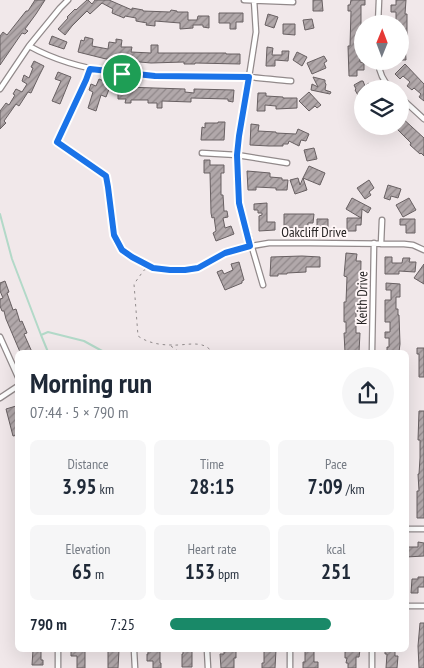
<!DOCTYPE html>
<meta charset="utf-8">
<style>
body{margin:0;font-family:"PT Sans Narrow",sans-serif;background:#f6f6f7;color:#1f2937;height:100vh;display:flex;flex-direction:column;font-size:19px;white-space:nowrap}
*{box-sizing:border-box;margin:0}
p{font-size:16px;color:#747a83}
.icon{flex:none;width:28px;height:28px;fill:none;stroke:currentColor;stroke-width:2;stroke-linecap:round;stroke-linejoin:round}
.map{position:relative;flex:1;overflow:hidden}
.panel{position:absolute;left:15px;top:350px;width:394px;height:302px;display:flex;flex-direction:column;background:#fff;border-radius:8px;box-shadow:0 5px 20px #0002}
.panel>*{flex:none}
.needle{width:32px;rotate:1deg}
.fabs{position:absolute;left:354px;top:15px;display:grid;gap:10px}
.fabs a{display:grid;place-items:center;width:55px;height:55px;border-radius:50%;background:#fff;box-shadow:0 5px 20px #0002;font-size:25px}
.pin{position:absolute;display:grid;place-items:center;width:42px;height:42px;color:#fff;margin:-21px;border:2px solid #fff;border-radius:50%;box-shadow:0 1px 5px #0007}
.round{display:grid;place-items:center;flex:none;width:52px;height:52px;border-radius:26px;background:#f6f6f7}
.headline{display:flex;align-items:center;justify-content:space-between;height:85px;padding:0 15px}
h1{font-size:28px;font-weight:800;line-height:38px}
.stats{display:grid;grid-template-columns:repeat(3,1fr);gap:8px;height:85px;padding:5px 15px}
.stats div{display:grid;align-content:center;border-radius:8px;background:#f6f6f7;text-align:center}
.stats b{font-size:21px;font-weight:800}
.stats small{font-size:14px;font-weight:400}
.stats p{font-size:14px}
ul{padding:0 15px;list-style:none;font-size:16px}
li{display:grid;grid-template-columns:80px 60px 1fr;align-items:center;height:38px}
li i{height:12px;border-radius:6px;background:#198968}
.map>svg:first-child{display:block}
.lines{fill:none;stroke-linecap:round;stroke-linejoin:round}
.stream{stroke:#b2d9c8;stroke-width:2}
.building{fill:url(#building-hatch);stroke:#686062}
.minor-casing{stroke:#928a8b;stroke-width:7}
.path{stroke:#928c8d;stroke-width:1;stroke-dasharray:2.5 4;stroke-linecap:butt}
.minor{stroke:#fff;stroke-width:4.5}
.route-casing{stroke:#fff;stroke-width:10}
.route{stroke:#1a73e8;stroke-width:6}
.labels{text-anchor:middle;dominant-baseline:central;stroke-width:4;stroke-linejoin:round;paint-order:stroke}
.street-label{font-size:14px;fill:#252222;stroke:#fff6f7}
</style>
<div class="map">
<svg width="424" height="668" viewBox="0 0 424 668">
<defs>
<pattern id="building-hatch" width="6" height="6" patternUnits="userSpaceOnUse" patternTransform="scale(1.25)"><rect width="6" height="6" fill="#b1a8aa"/><path d="M-1 1l2-2M0 6l6-6M5 7l2-2" fill="none" stroke="#90888a"/></pattern>
</defs>
<rect width="100%" height="100%" fill="#f1e8ea"/>
<g class="lines">
<path class="stream" d="M0,214l12,45 29,76 7,-3 36,9 20,11
M41,335l7,17"/>
</g>
<path class="building" d="M35,0h10l-9,14 -11,15 3,2 -3,3 -3,-1 -22,32v-29l3,-4 4,3 19,-24h2z
M87,0h1l4,4 3,-4h14l23,10v-2l11,2v1l27,1 1,-2 6,1v1h11v8h9l1,-4h11v12l-6,-1v-2h-10v3l-13,1v-6l-25,-2v5l-9,-1 1,-2 -11,-2v-3l-11,-2 -1,2 -12,-5 1,-4 -11,-6 -12,11 -3,-3 -15,15 -7,9 -7,-6 10,-11 -1,-1 8,-8 1,1z
M313,0h9l1,11h-10z
M351,0h14v5h-4v23h-2v9h3v16h-2v9l4,1v7h-7v6h-8l-1,-30h2l1,-35h-3v-6h2z
M396,0h10l-1,14h2v29h-2l1,17h-6v-36h-4v-12h-5v-7h5z
M219,13h24v9h-7v7h-6v-6h-11z
M268,14l10,3 -4,11 -9,-3z
M312,19l2,9 -9,2 -2,-10z
M283,24h12v11l-12,-1z
M52,36l15,6 -3,7 -15,-5z
M85,37l8,2 -1,7 16,3 1,-7 7,1v-4l6,1 -1,7h11l-1,5 20,1v-8h7v8h68v1h14v10l-45,-1v1h-11v-2l-33,1 -45,-4 -28,-7 3,-12 3,1z
M267,47l6,1 -1,7h10v-4h7l-1,10 -13,-1v6h-9z
M297,52l10,5 -5,9 -9,-6z
M324,56l3,5 -3,2 2,5 -14,6 -5,-11z
M34,61l10,5 -6,12 -7,15 -3,-1 -9,14 -3,-2 -12,17 2,2 -6,6v-18l6,-8 3,2 6,-10 -2,-1 3,-5 6,3 5,-8 -5,-3 2,-6 5,3 4,-10 -2,-1z
M405,64l19,20v17l-5,-4 2,-3 -7,-6 -2,2 -5,-4 3,-4 -7,-6 -3,3 -5,-5z
M58,72l13,5 -11,27 -8,-3 9,-20 -6,-2z
M313,77l12,3v3l1,1 -1,6 6,2 -1,2 -19,-4 1,-6 6,3z
M99,79l12,5 -5,13 -5,-2 -5,16 -8,-3 5,-16 -4,-2 2,-6 5,2z
M361,81h2l2,5 4,-3 3,6h-10v6l-3,2 -4,-7 1,-1 -2,-4z
M125,87l60,2v3l9,1v-4l40,1 -1,12 -5,-1v-2l-37,-1v4l-29,-1v7h-5v-5h-9v-3h-17v3h-6l1,-4h-8v-7h6z
M309,92l12,13 -4,3 -2,-2 -6,5 -10,-10z
M258,93h8v3l17,1v1h14v10l-21,1v-3l-11,-1v6h-8z
M400,116l24,22v18l-3,-3 -1,1 -10,-9 1,-2 -17,-17h6z
M218,122h7l-1,18h-23l1,-13 3,1v-5h13z
M251,124l8,1 -1,6 18,1v1l20,1 2,-5 11,5 -3,7 -5,-1 -2,6 -10,-5 -1,3h-5v2h-14l-19,-1z
M314,148l3,11 -10,2 -3,-11z
M204,160h6v5h14v8h-3v22h2l1,16h3l1,6 -5,1 2,10 6,-2 3,8 -18,7 -3,-8 3,-2 -2,-14 -2,1 -1,-5 -1,-40h-6z
M309,166l16,7 -5,12 -17,-7z
M247,171l23,2v4l12,1v2h6l-1,10h-11v-2l-20,-1v3h-8z
M298,178l2,7 3,-7 4,12 -12,4 -5,-14z
M369,180l5,8 -5,4 2,3 -6,4 -8,-11z
M388,185l13,4 -3,9 -7,-2 -1,4 -6,-2z
M352,198l19,10 -3,5 -6,-4 -1,16h-5v6h-9v-13h14l-15,-9z
M409,198l7,12 -13,7 -7,-12z
M267,203v19h8v8l-16,1v-15l3,-1v-2h-4v-3h-4v-6z
M284,214h30l-1,9h-5v5h-24z
M317,219h11v9h-11z
M400,219h15v14h-9v-8h-6z
M346,253l11,1 -1,7h5l-1,48h-4v24h4l-1,19h-14l-1,-19h2v-11h-2v-20h2l1,-25 -3,-1z
M302,256l18,1v10h-14v5l-19,1v1h-9v2h-8l1,-19z
M385,257h7v6h10l1,-5h7l-1,4h7l-1,10 -16,-1v3h-14z
M239,262l5,18 -2,1v2l-17,7 -8,-18 5,-2 2,4 9,-4 -2,-6z
M424,264v20l-10,-6z
M5,281l4,11 -2,1 6,17 3,-1 4,13 2,-1 5,12 -3,1 8,18h-12l-14,-33 -2,-8h-2l-2,-5v-7l3,-1 -3,-7v-8z
M386,283l14,1v13h-4v12h2v6h1l1,29 -1,8h-12v-5h2v-9h-4v-6h5v-10h-5v-22h6v-10h-5z
M417,348h7v29h-5v-23h-2z
M16,406l2,5v24l-5,1 -7,-27z
M419,411h5v107h-7v-27h2l-1,-17h1l1,-16v-18h-2z
M418,542l6,1v13l-18,1v-10h12z
M418,577h6v10h-6v6h-7l1,-14h6z
M420,623h4v45h-5l-1,-22z
M33,650h8v10h2v5h-11z
M71,650h14v18h-8v-12h-6z
M108,650h11l-1,18h-10z
M148,650h12v13h1v5h-8v-7h-6v-7h1z
M183,650h9v17h-10v-13h1z
M224,650h12v8h-2v10h-13l-1,-14h4z
M264,650h12l-1,18h-13v-5h2z
M305,650h9v12h4v6h-15v-6h2z
M345,650h15l-1,7h-3v11h-8v-5h-2l1,-5h-2z
M385,650h10v6h3l-1,12h-11l1,-14h-2z"/>
<g class="lines">
<g class="minor-casing">
<path id="minor" d="M244,0l49,2
M254,0l2,32 -7,45 -10,59 -2,19v25l2,23 24,82
M378,24l1,-24
M29,46c69,38 144,28 220,31 14,1 28,3 42,4
M378,61c1,11 5,20 13,28
M0,89l29,-43 31,-38 8,-8
M400,97l24,22
M61,132l25,-52 4,-11
M202,153l35,2 50,8
M381,244l1,-24
M206,263l19,-10 15,-5 29,-5h41l94,1 9,1 11,5
M0,337l18,40
M372,352l2,-109
M0,398l18,-12
M406,529h18
M406,606h18
M58,650v18
M134,650l1,18
M207,650l1,18
M290,668v-18
M372,668v-18"/>
</g>
<path class="path" d="M59,138l-2,4 49,34c5,20 3,60 16,74 4,5 11,8 16,11 9,4 16,7 25,9 12,1 28,1 38,-4
M152,268l-8,2 -10,14 4,52c10,7 22,9 34,9 13,1 31,-6 40,7
M171,346l8,6"/>
<use href="#minor" class="minor"/>
</g>
<g class="lines">
<g class="route-casing">
<path id="route" d="M90,69l65,7 94,1 -10,59 -2,19 2,48 11,43 -25,7 -27,15 -13,2h-15l-17,-2 -21,-11 -10,-7 -8,-15 -6,-48 -2,-11 -49,-34 29,-62z"/>
</g>
<use href="#route" class="route"/>
</g>
<g class="labels">
<g class="street-label">
<text x="314" y="232">Oakcliff Drive</text>
<text transform="translate(362 298) rotate(-89)">Keith Drive</text>
</g>
</g>
</svg>
<div class="fabs">
<a><svg class="needle" viewBox="-14 -14 28 28"><path d="M0-13l5 13h-10z" fill="#e53935"/><path d="M0 13l5-13h-10z" fill="#747a83"/></svg></a>
<a><svg class="icon" aria-label="layers" viewBox="0 0 24 24"><path d="M12 4l9 5-9 5-9-5zM3 14l9 5 9-5"/></svg></a>
</div>
<div class="pin" style="left:122px;top:74px;background:#1e9e55"><svg class="icon" aria-label="arrive" viewBox="0 0 24 24"><path d="M6 21V4h12l-3 4 3 4H6"/></svg></div>
<section class="panel">
<div class="headline"><div><h1>Morning run</h1><p>07:44 · 5 × 790 m</p></div><a class="round"><svg class="icon" aria-label="share" viewBox="0 0 24 24"><path d="M12 15V3M7 8l5-5 5 5M5 13v7h14v-7"/></svg></a></div>
<div class="stats">
<div><p>Distance</p><b>3.95<small> km</small></b></div>
<div><p>Time</p><b>28:15</b></div>
<div><p>Pace</p><b>7:09<small> /km</small></b></div>
</div>
<div class="stats">
<div><p>Elevation</p><b>65<small> m</small></b></div>
<div><p>Heart rate</p><b>153<small> bpm</small></b></div>
<div><p>kcal</p><b>251</b></div>
</div>
<ul>
<li><b>790 m</b>7:25<i style="width:72%"></i></li>
</ul>
</section>
</div>
